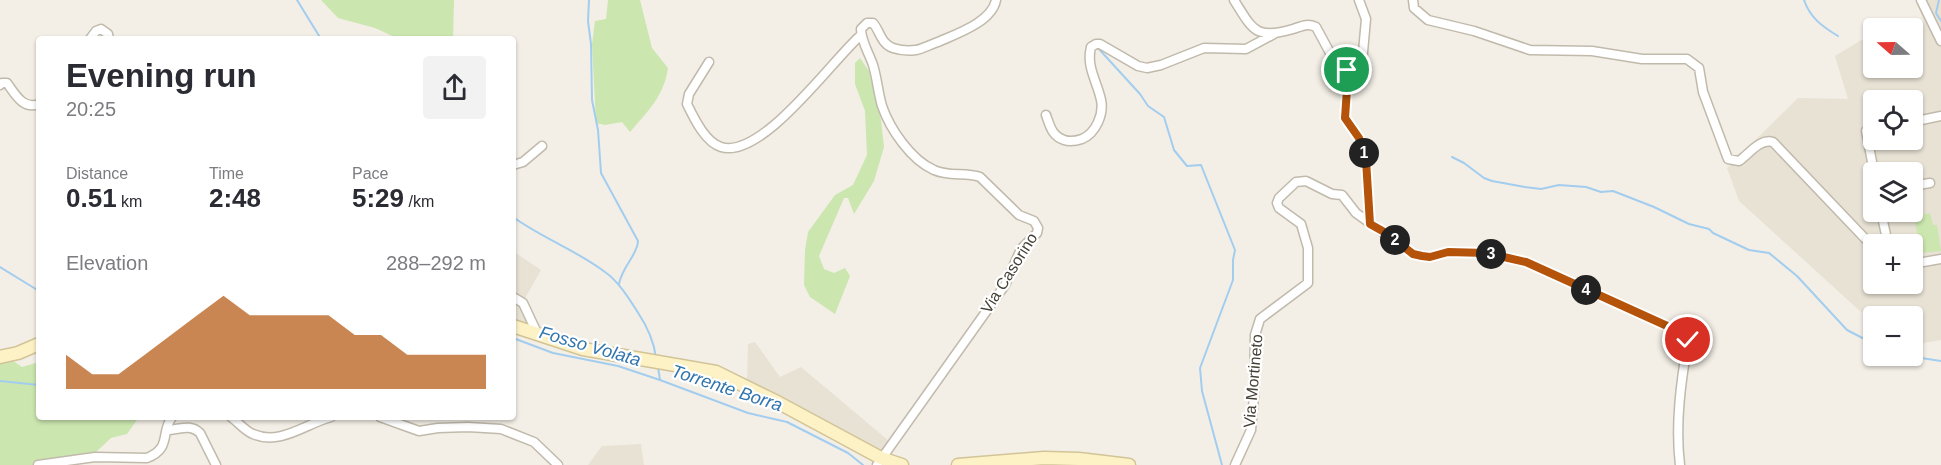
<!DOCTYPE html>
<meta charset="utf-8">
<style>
body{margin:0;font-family:Arial,sans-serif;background:#f2f2f3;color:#2b2b33;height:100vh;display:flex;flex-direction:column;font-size:22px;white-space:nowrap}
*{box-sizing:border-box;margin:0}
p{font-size:20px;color:#7c7c81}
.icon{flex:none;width:33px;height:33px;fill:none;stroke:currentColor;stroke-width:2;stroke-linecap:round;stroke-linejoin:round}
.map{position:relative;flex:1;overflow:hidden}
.details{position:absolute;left:36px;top:36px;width:480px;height:384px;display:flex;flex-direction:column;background:#fff;border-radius:6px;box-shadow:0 2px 4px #0004}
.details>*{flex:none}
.needle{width:39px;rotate:290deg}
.tools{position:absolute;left:1863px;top:18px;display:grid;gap:12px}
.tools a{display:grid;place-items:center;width:60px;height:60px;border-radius:6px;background:#fff;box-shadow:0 2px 4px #0004;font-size:30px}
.pin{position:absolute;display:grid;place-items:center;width:51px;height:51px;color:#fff;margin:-26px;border:3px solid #fff;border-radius:50%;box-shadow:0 2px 6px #0007}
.km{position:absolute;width:30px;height:30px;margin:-15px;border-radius:50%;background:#222;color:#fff;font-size:16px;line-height:30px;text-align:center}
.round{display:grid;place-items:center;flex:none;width:63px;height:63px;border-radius:6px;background:#f2f2f3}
.summary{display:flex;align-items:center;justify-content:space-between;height:102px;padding:0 30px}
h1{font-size:33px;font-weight:700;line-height:45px}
.stats{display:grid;grid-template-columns:repeat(3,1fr);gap:9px;height:102px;padding:6px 30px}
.stats div{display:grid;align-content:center}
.stats b{font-size:26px;font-weight:700}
.stats small{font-size:16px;font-weight:400}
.stats p{font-size:16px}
.chart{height:168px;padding:12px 30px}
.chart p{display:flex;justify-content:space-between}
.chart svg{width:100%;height:108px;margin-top:6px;fill:#b45309;opacity:.7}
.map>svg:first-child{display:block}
.residential{fill:#e7e2d4;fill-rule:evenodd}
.green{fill:#cce6af}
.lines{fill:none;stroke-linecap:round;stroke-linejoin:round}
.stream{stroke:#a3cdef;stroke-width:2}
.street-casing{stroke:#c1baac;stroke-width:11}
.secondary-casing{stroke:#d2c497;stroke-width:15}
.street{stroke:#fff;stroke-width:8}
.secondary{stroke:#fdf2c6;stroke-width:12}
.route-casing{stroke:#fff;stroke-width:12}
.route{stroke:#b45309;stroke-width:8}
.labels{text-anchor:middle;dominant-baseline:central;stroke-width:4.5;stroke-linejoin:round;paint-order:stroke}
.street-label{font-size:16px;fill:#454036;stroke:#fff}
.water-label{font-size:18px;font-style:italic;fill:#3175af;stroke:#fff}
</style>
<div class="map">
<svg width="1941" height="465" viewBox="0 0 1941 465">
<rect width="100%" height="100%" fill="#f3efe6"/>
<path class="residential" d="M1916,0h25v340l-17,3 -11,-6 -1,-21h-38l-1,2 -12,-6 -122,-111 -12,-33 71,-70 50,1 -13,-43 38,-23 1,35h38v-40h-28l40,-7zM1874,100h38v40h-38zM1874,172h38v40h-38zM1874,244h38v40h-38z
M513,251l28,19 -18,32 10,25 -20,-7z
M755,342l25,35 21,-10 88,74 -10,12 -132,-73 1,-36z
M641,444l3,21h-56l14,-19z"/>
<path class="green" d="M321,0h133l-1,39h-54l-24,-11 -37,-10z
M608,0h32l12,48 16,20c-4,28 -20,43 -38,64l-8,-10 -17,3 -9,-2 -4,-79 3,-23 11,-2z
M860,58l9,13 12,49 3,27 -10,34 -20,33 -6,-16h-4l-25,58 5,13 10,4 11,-5 5,8 -15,38 -25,-17 -6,-12 1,-35 3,-18 27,-37 18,-10 14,-30 -2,-44 -10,-27v-21z
M1930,213l3,12h4l4,26 -20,2 -7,-36z
M0,360h12l10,7 17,-5v55h100l-12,17 -16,4 -15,14 -37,7v6h-59z"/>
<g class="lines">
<path class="stream" d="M297,0l24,39
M589,0l-1,21 3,23 1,56 6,30 3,43 37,68c0,13 -16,26 -19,43
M1804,0c6,18 19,27 34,36
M1939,0l-3,13 5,8
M1098,48l42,46 8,12 16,11 10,33 13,16 14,-1 34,85 -2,10v20l-33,88 2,23 20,74
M1452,157l12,6 20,15 8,3 33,6 16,2 18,-4 27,2 15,5 12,-1 41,16 35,17 20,5 4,4 36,17 20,3 28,23 50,54 27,14
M513,217c29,21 63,33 92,55 13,9 23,25 32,39 10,15 17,29 19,47
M0,267l39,24
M513,338l40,15 65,13 42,14
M1908,356l33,5
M658,367l2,13 88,33 39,9 61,31 15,12
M0,381l39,4"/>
<g class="street-casing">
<path id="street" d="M1234,0c19,30 21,40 59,29 9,-3 14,-6 23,-2l20,37 17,7 5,-2 4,-6 4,-44 -7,-19
M1413,0l1,8 14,12 46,11 56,19 62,1 50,8h45l12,9 4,24 25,67 11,2c10,-7 21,-23 34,-19l101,106
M1921,0l20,41
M90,39l6,-8 5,-2 7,5 1,5
M709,62l-20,32 -2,10c7,14 18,38 34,43 41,13 112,-88 140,-112
M1339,66l8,23 -2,29 14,20 7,22 4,64
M0,85l2,-2h5c8,11 16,27 32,21
M1046,115c4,11 6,21 18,25 6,2 12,1 18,-1 14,-6 22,-25 19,-39 -4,-19 -15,-33 -10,-53l5,-3h4l38,22 9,2 14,-3 43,-17 42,1 28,-15
M1912,122l29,-6
M1874,130l-8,1 8,41
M513,165l10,-3 19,-16
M1912,186l18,-3
M1881,212l7,32
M1912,264l29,-5
M513,297l10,6 15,32
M231,417c7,5 14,14 22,17 27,12 54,-11 78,-17
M380,417l39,14 19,-3 30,-1 33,2 33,13 24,23
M167,430c12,0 23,-7 33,3l16,32
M38,465l57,-8 52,1c25,-10 13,-25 25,-41
M877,465l128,-180 16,-36 16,-16 1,-5 -4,-7 -15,-6 -39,-38c-15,-5 -31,0 -46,-7 -23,-10 -44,-41 -52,-64 -4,-14 -5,-28 -9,-41 -4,-12 -12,-24 -12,-36l6,-6h6c7,8 8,21 20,25 6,2 16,3 23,2 7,-1 15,-6 22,-8 18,-8 54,-20 58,-42
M1235,465l16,-35 3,-34 1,-61 5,-16 48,-36v-35l-7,-24 -22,-16 -2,-5 2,-5 17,-16 10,-1 26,13 10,1 14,18 57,41 17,3 18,-5 38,1 40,9 150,68 12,10c-7,41 -13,84 -8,125"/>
</g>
<g class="secondary-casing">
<path id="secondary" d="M513,326l70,23 133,23 63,31 102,55 21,7
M0,357l18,-4 21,-9
M958,465l86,-7 35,1 50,6"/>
</g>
<use href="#street" class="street"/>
<use href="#secondary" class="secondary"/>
</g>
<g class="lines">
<g class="route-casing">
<path id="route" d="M1347,70l-8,-4 8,23 -2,29 14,20 7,22 4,64 16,9 27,21 9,2 8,1 18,-5 38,1 40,9 150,68 12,10"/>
</g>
<use href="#route" class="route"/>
</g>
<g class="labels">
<g class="street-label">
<text transform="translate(1009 273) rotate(-58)">Via Casorino</text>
<text transform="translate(1253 381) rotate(-85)">Via Mortineto</text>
</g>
<g class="water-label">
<text transform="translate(590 346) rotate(16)">Fosso Volata</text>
<text transform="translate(727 388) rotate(18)">Torrente Borra</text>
</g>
</g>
</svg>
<div class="tools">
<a><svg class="needle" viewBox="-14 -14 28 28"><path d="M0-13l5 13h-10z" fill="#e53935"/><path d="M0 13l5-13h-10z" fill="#7c7c81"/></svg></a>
<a><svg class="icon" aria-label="locate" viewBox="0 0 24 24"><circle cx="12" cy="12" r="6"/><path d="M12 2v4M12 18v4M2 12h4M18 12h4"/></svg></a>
<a><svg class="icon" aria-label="layers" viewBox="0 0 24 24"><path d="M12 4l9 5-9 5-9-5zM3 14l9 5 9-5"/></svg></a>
<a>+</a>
<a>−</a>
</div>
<div class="pin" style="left:1347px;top:70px;background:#1e9e55"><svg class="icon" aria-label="arrive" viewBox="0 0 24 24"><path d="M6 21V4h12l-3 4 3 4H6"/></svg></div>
<div class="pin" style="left:1688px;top:340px;background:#d93025"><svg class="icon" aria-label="check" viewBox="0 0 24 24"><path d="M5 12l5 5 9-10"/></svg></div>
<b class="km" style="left:1364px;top:153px">1</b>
<b class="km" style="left:1395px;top:240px">2</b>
<b class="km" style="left:1491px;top:254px">3</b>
<b class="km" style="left:1586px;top:290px">4</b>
<section class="details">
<div class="summary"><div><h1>Evening run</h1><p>20:25</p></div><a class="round"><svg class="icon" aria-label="share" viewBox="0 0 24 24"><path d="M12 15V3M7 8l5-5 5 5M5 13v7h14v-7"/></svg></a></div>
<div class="stats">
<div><p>Distance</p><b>0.51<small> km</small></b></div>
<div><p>Time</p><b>2:48</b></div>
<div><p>Pace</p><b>5:29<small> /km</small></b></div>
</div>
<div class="chart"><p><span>Elevation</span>288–292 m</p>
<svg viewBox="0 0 160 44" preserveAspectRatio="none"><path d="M0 44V30L10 38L20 38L30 30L40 22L50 14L60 6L70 14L80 14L90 14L100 14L110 22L120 22L130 30L140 30L150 30L160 30V44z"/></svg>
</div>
</section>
</div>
